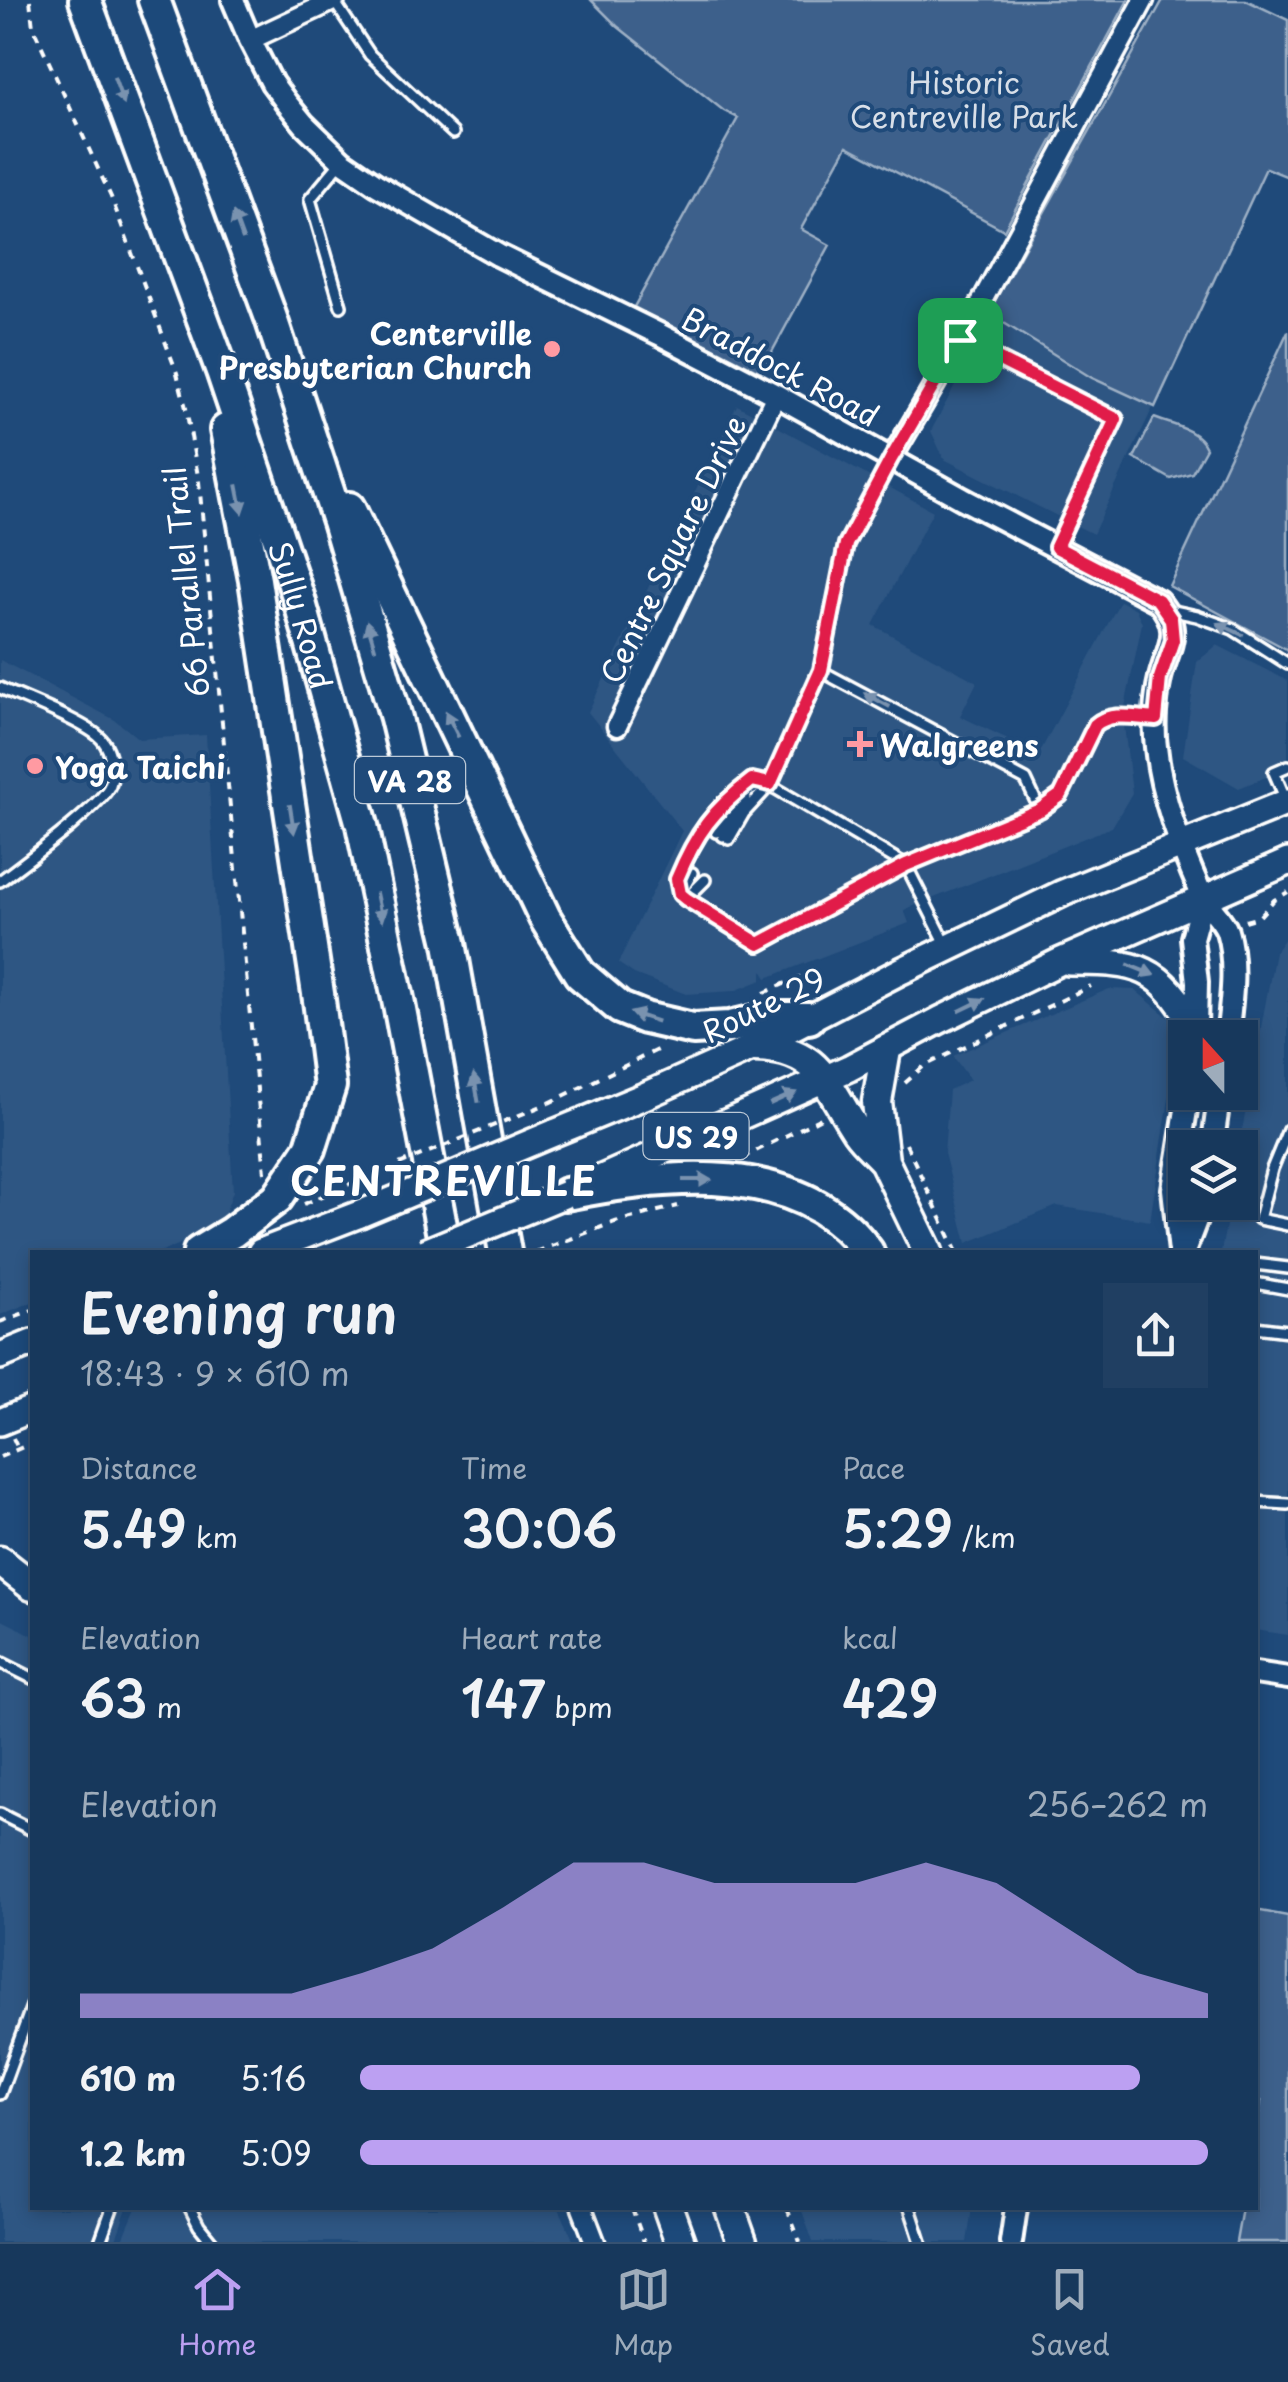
<!DOCTYPE html>
<meta charset="utf-8">
<style>
body{margin:0;font-family:"Playpen Sans",sans-serif;background:#203f62;color:#f1f3f6;height:100vh;display:flex;flex-direction:column;font-size:38px;white-space:nowrap}
*{box-sizing:border-box;margin:0}
p{font-size:32px;color:#9eacbb}
.icon{flex:none;width:55px;height:55px;fill:none;stroke:currentColor;stroke-width:2;stroke-linecap:round;stroke-linejoin:round}
.map{position:relative;flex:1;overflow:hidden}
.drawer{position:absolute;left:30px;top:1250px;width:1228px;height:960px;display:flex;flex-direction:column;background:#17385c;border-radius:0px;box-shadow:0 5px 15px #0003,0 0 0 2px #365272}
.drawer>*{flex:none}
.needle{width:65px;rotate:339deg}
.fabs{position:absolute;left:1168px;top:1020px;display:grid;gap:20px}
.fabs a{display:grid;place-items:center;width:90px;height:90px;border-radius:0px;background:#17385c;box-shadow:0 5px 15px #0003,0 0 0 2px #365272;font-size:50px}
.pin{position:absolute;display:grid;place-items:center;width:85px;height:85px;color:#fff;margin:-42px;border-radius:20px;box-shadow:0 5px 15px #0006}
.round{display:grid;place-items:center;flex:none;width:105px;height:105px;border-radius:0px;background:#203f62}
.overview{display:flex;align-items:center;justify-content:space-between;height:170px;padding:0 50px}
h1{font-size:55px;font-weight:600;line-height:75px}
.figures{display:grid;grid-template-columns:repeat(3,1fr);gap:15px;height:170px;padding:10px 50px}
.figures div{display:grid;align-content:center}
.figures b{font-size:50px;font-weight:600}
.figures small{font-size:28px;font-weight:400}
.figures p{font-size:28px}
.chart{height:280px;padding:20px 50px}
.chart p{display:flex;justify-content:space-between}
.chart svg{width:100%;height:180px;margin-top:10px;fill:#bca0f2;opacity:.7}
ul{padding:0 50px;list-style:none;font-size:32px}
li{display:grid;grid-template-columns:160px 120px 1fr;align-items:center;height:75px}
li i{height:25px;border-radius:12px;background:#bca0f2}
.dock{display:flex;justify-content:space-around;align-items:center;height:140px;border-top:2px solid #365272;background:#17385c;font-size:28px;color:#9eacbb}
.dock a{display:grid;justify-items:center;gap:5px}
.dock .current{color:#bca0f2}
.map>svg:first-child{display:block}
.built{fill:#2e5683}
.green{fill:#3c618b;stroke:#9eb0c5;stroke-width:2.5}
.lines{fill:none;stroke-linecap:round;stroke-linejoin:round}
.service-casing{stroke:#fff;stroke-width:16}
.minor-casing{stroke:#fff;stroke-width:25}
.tertiary-casing{stroke:#fff;stroke-width:28}
.primary-casing{stroke:#fff;stroke-width:32}
.trunk-casing{stroke:#fff;stroke-width:35}
.motorway-casing{stroke:#fff;stroke-width:38}
.path{stroke:#fff;stroke-width:4;stroke-dasharray:8 8;stroke-linecap:butt}
.service{stroke:#1f4a7a;stroke-width:9}
.minor{stroke:#1f4a7a;stroke-width:18}
.tertiary{stroke:#1f4a7a;stroke-width:20}
.primary{stroke:#1f4a7a;stroke-width:25}
.trunk{stroke:#1f4a7a;stroke-width:28}
.motorway{stroke:#1f4a7a;stroke-width:30}
.primary-bridge-casing{stroke:#fff;stroke-width:32;stroke-linecap:butt}
.path-bridge{stroke:#fff;stroke-width:4;stroke-dasharray:8 8;stroke-linecap:butt}
.primary-bridge{stroke:#1f4a7a;stroke-width:25}
.oneway{fill:#7992af}
.route-casing{stroke:#fff;stroke-width:20}
.route{stroke:#e11d48;stroke-width:12}
.poi-dot{fill:#ff9aa2;stroke:#1f4a7a;stroke-width:4}
.labels{text-anchor:middle;dominant-baseline:central;stroke-width:8;stroke-linejoin:round;paint-order:stroke}
.shield{fill:#1f4a7a;stroke:#bcc9d7;stroke-width:2.5}
.shield-label{font-size:28px;font-weight:bold;fill:#fff}
.park-label{font-size:30px;fill:#d8dfe8;stroke:#1f4a7a}
.poi-label{font-size:30px;font-weight:bold;fill:#fff;stroke:#1f4a7a;text-anchor:start}
.street-label{font-size:30px;fill:#fff;stroke:#1f4a7a}
.district-label{font-size:40px;font-weight:bold;letter-spacing:2.5px;fill:#fff;stroke:#1f4a7a}
</style>
<div class="map">
<svg width="1288" height="2242" viewBox="0 0 1288 2242">
<rect width="100%" height="100%" fill="#1f4a7a"/>
<filter id="ink" filterUnits="userSpaceOnUse"><feTurbulence type="fractalNoise" baseFrequency=".01" numOctaves="2"/><feDisplacementMap in="SourceGraphic" scale="20" xChannelSelector="R" yChannelSelector="G"/><feConvolveMatrix kernelMatrix="1 2 1 2 8 2 1 2 1" color-interpolation-filters="sRGB"/></filter>
<g filter="url(#ink)">
<path class="built" d="M993,314l161,91 -61,129 -149,-75 -13,-28z
M737,405l196,106 -60,114 104,57 -17,34 79,38 81,-153 16,8 6,14 -19,94 9,76 -20,34 -208,83 5,13 -142,55 -5,-8v10l-28,11 -48,3 -52,-20 -16,-11 64,-132 -94,-119z
M1217,645l71,36v87l-49,20 -56,-32 14,-94z
M0,660l115,60 24,19 67,-4 27,456 -9,25 -46,29 -18,7h-128v50l-32,13z
M1288,934v701l-33,-5v-378h-34l9,-49 10,-1 -1,-55 36,-195z
M1109,989l26,1 45,37 -30,194 -93,-15 -90,37 -23,-90 5,-63 21,-10 -17,-24z
M0,1619l32,16v573h95l-12,34h-115z
M136,2208h423l15,34h-452z
M801,2208h171l-5,34h-154z"/>
<path class="green" d="M591,0h537l-124,230 -157,-84 -46,83 29,16 -69,127 -127,-65 104,-189 -14,-7 -107,-85z
M1163,0h83l42,20v157l-22,-9 -111,239 -63,-29 -104,-65z
M1288,331v319l-119,-64z
M1154,418c18,7 44,11 52,30l-14,25 -21,6 -37,-21z
M1255,1910l33,6v326h-52l6,-34h13v-73l6,-34 -6,-2z"/>
<g class="lines">
<g class="service-casing">
<path id="service" d="M334,1l36,54 83,78
M341,306l-31,-107 32,-38
M961,340l155,79 -59,128
M891,459l-45,86 -25,126 -51,114 136,80 41,81
M1169,610l28,6 36,13 55,35
M821,671l205,109 14,30
M0,688c22,10 91,36 103,53 8,10 12,32 7,44 -8,21 -88,79 -110,96
M1286,800l-12,-28 14,-6
M716,832c12,-19 24,-41 47,-47
M723,836l23,-38
M729,839l15,-26 26,-28
M692,873l-12,21 79,51 147,-80 134,-55 21,-15 34,-70c16,-14 39,-7 58,-6
M680,894l-3,-15 27,-53 19,-24 29,-22 18,5
M686,899l19,-19
M1288,1130l-16,39 -13,50 29,6
M1255,1264l33,4
M1255,1283l33,6
M1255,1327l33,4
M1255,1502l33,2
M0,1662l32,16
M0,1814l32,16
M0,2094l32,-88
M190,2208l9,18 13,16
M910,2208l11,34
M100,2242l12,-34"/>
</g>
<g class="minor-casing">
<path id="minor" d="M250,40l85,-40
M891,459l70,-119 183,-340
M617,726l159,-331
M582,2208l13,34"/>
</g>
<g class="tertiary-casing">
<path id="tertiary" d="M233,0l17,40 22,43 14,19 18,22 38,37 35,24 121,70 161,79 117,61 187,104 195,102c26,31 10,44 2,77 -5,21 -7,48 -4,69 5,50 25,101 45,146 6,14 21,24 26,38 10,33 4,72 0,107
M1196,1029l1,-47 -5,-44 11,-40
M1212,1148l8,-56
M1180,1252l-7,-63 16,-97
M1184,1252l19,-50
M1255,1673l33,5
M1011,2242l5,-34"/>
</g>
<g class="primary-casing">
<path id="primary" d="M1069,962c71,0 90,3 127,67
M554,1133l88,-36 112,-50 147,-76 162,-78 225,-91
M593,1182l256,-114 91,-48 119,-58 229,-100
M261,1252l99,-38
M0,1356l32,-13
M0,1422l32,-13"/>
</g>
<g class="trunk-casing">
<path id="trunk" d="M754,1047c67,1 71,37 103,85 7,10 18,19 27,29
M886,1050l-9,52 7,59 44,91
M0,1561l32,25
M668,2208l12,34
M730,2208l12,34"/>
</g>
<g class="motorway-casing">
<g id="motorway">
<path id="s1" d="M85,0l137,371 77,228 63,226 37,179 47,248"/>
<path d="M154,0l117,318 67,203 58,197 54,225 55,309"/>
<path d="M349,508l196,410 35,56 40,34 25,10 48,11 37,-2 38,-9h41"/>
<path d="M566,1194c99,-20 235,-36 302,58"/>
<path d="M199,1252l33,-20 45,-34 33,-49 20,-63 -11,-86 -64,-420 -29,-150"/>
</g>
</g>
<path class="path" d="M30,0l3,27 78,170 66,176 9,35 13,74 66,691
M1245,921l14,-4 15,-17 14,-8
M764,993l42,-19 8,18
M905,1083l19,-17 167,-80
M549,1103l112,-55
M906,1144l51,108
M742,1158l81,-41
M304,1204l51,-22
M536,1252l79,-30 63,-16
M0,1322l32,-12
M13,1438l5,11
M0,1457l32,-14
M632,2208l12,34
M787,2208l13,34"/>
<use href="#service" class="service"/>
<use href="#minor" class="minor"/>
<use href="#tertiary" class="tertiary"/>
<use href="#primary" class="primary"/>
<use href="#trunk" class="trunk"/>
<use href="#motorway" class="motorway"/>
<g class="primary-bridge-casing">
<path id="primary-bridge" d="M360,1214l194,-81
M425,1252l141,-58"/>
</g>
<path class="path-bridge" d="M355,1182l194,-79"/>
<use href="#primary-bridge" class="primary-bridge"/>
</g>
<defs><path id="oneway-solid" d="M-6-.8H1V-3.2L6.5 0L1 3.2V.8H-6Z" transform="scale(2.5)"/></defs>
<g class="oneway">
<use href="#oneway-solid" transform="translate(119 91) rotate(70)"/>
<use href="#oneway-solid" transform="translate(238 226) rotate(-110)"/>
<use href="#oneway-solid" transform="translate(240 499) rotate(79)"/>
<use href="#oneway-solid" transform="translate(1230 629) rotate(-155)"/>
<use href="#oneway-solid" transform="translate(371 635) rotate(-106)"/>
<use href="#oneway-solid" transform="translate(877 700) rotate(-152)"/>
<use href="#oneway-solid" transform="translate(452 724) rotate(-116)"/>
<use href="#oneway-solid" transform="translate(292 819) rotate(81)"/>
<use href="#oneway-solid" transform="translate(379 907) rotate(78)"/>
<use href="#oneway-solid" transform="translate(1141 970) rotate(22)"/>
<use href="#oneway-solid" transform="translate(972 1005) rotate(-26)"/>
<use href="#oneway-solid" transform="translate(644 1017) rotate(-162)"/>
<use href="#oneway-solid" transform="translate(476 1088) rotate(-100)"/>
<use href="#oneway-solid" transform="translate(783 1098) rotate(-24)"/>
<use href="#oneway-solid" transform="translate(697 1180)"/>
</g>
</g>
<g class="lines" filter="url(#ink)">
<g class="route-casing">
<path id="route" d="M960,340l156,79 -60,128 102,53 13,19 2,21 -13,38 -4,41c-20,-1 -45,-8 -61,6l-34,70 -21,15 -134,55 -147,79 -73,-45 -6,-5 -3,-15c19,-46 36,-69 75,-99l18,4 51,-114 25,-126 45,-85z"/>
</g>
<use href="#route" class="route"/>
</g>
<g class="poi-dot">
<circle cx="552" cy="349" r="10"/>
<path d="M855 729h10v10h10v10h-10v10h-10v-10h-10v-10h10z"/>
<circle cx="35" cy="766" r="10"/>
</g>
<g class="labels">
<g class="shield">
<rect x="355" y="757" width="110" height="46" rx="8"/>
<rect x="643.5" y="1113" width="105" height="46" rx="8"/>
</g>
<g class="shield-label">
<text x="410" y="780">VA 28</text>
<text x="696" y="1136">US 29</text>
</g>
<g class="park-label">
<text x="964" y="81">Historic<tspan x="964" dy="34">Centreville Park</tspan></text>
</g>
<g class="poi-label">
<text x="532" y="332" text-anchor="end">Centerville<tspan x="532" dy="34">Presbyterian Church</tspan></text>
<text x="880" y="744">Walgreens</text>
<text x="55" y="766">Yoga Taichi</text>
</g>
<g class="street-label">
<text transform="translate(781 366) rotate(28)">Braddock Road</text>
<text transform="translate(672 549) rotate(-64)">Centre Square Drive</text>
<text transform="translate(185 582) rotate(-96)">66 Parallel Trail</text>
<text stroke="none"><textPath href="#s1" startOffset="652">Sully Road</textPath></text>
<text transform="translate(763 1004) rotate(-26)">Route 29</text>
</g>
<g class="district-label">
<text x="444" y="1179">CENTREVILLE</text>
</g>
</g>
</svg>
<div class="fabs">
<a><svg class="needle" viewBox="-14 -14 28 28"><path d="M0-13l5 13h-10z" fill="#e53935"/><path d="M0 13l5-13h-10z" fill="#9eacbb"/></svg></a>
<a><svg class="icon" aria-label="layers" viewBox="0 0 24 24"><path d="M12 4l9 5-9 5-9-5zM3 14l9 5 9-5"/></svg></a>
</div>
<div class="pin" style="left:960px;top:340px;background:#1e9e55"><svg class="icon" aria-label="arrive" viewBox="0 0 24 24"><path d="M6 21V4h12l-3 4 3 4H6"/></svg></div>
<section class="drawer">
<div class="overview"><div><h1>Evening run</h1><p>18:43 · 9 × 610 m</p></div><a class="round"><svg class="icon" aria-label="share" viewBox="0 0 24 24"><path d="M12 15V3M7 8l5-5 5 5M5 13v7h14v-7"/></svg></a></div>
<div class="figures">
<div><p>Distance</p><b>5.49<small> km</small></b></div>
<div><p>Time</p><b>30:06</b></div>
<div><p>Pace</p><b>5:29<small> /km</small></b></div>
</div>
<div class="figures">
<div><p>Elevation</p><b>63<small> m</small></b></div>
<div><p>Heart rate</p><b>147<small> bpm</small></b></div>
<div><p>kcal</p><b>429</b></div>
</div>
<div class="chart"><p><span>Elevation</span>256–262 m</p>
<svg viewBox="0 0 160 44" preserveAspectRatio="none"><path d="M0 44V38L10 38L20 38L30 38L40 33L50 27L60 17L70 6L80 6L90 11L100 11L110 11L120 6L130 11L140 22L150 33L160 38V44z"/></svg>
</div>
<ul>
<li><b>610 m</b>5:16<i style="width:92%"></i></li>
<li><b>1.2 km</b>5:09<i style="width:100%"></i></li>
</ul>
</section>
</div>
<nav class="dock">
<a class="current"><svg class="icon" aria-label="home" viewBox="0 0 24 24"><path d="M3 11l9-7 9 7M6 9v11h12V9"/></svg>Home</a>
<a><svg class="icon" aria-label="map" viewBox="0 0 24 24"><path d="M3 6l6-2 6 2 6-2v14l-6 2-6-2-6 2zM9 4v14M15 6v14"/></svg>Map</a>
<a><svg class="icon" aria-label="saved" viewBox="0 0 24 24"><path d="M7 4h10v16l-5-4-5 4z"/></svg>Saved</a>
</nav>
